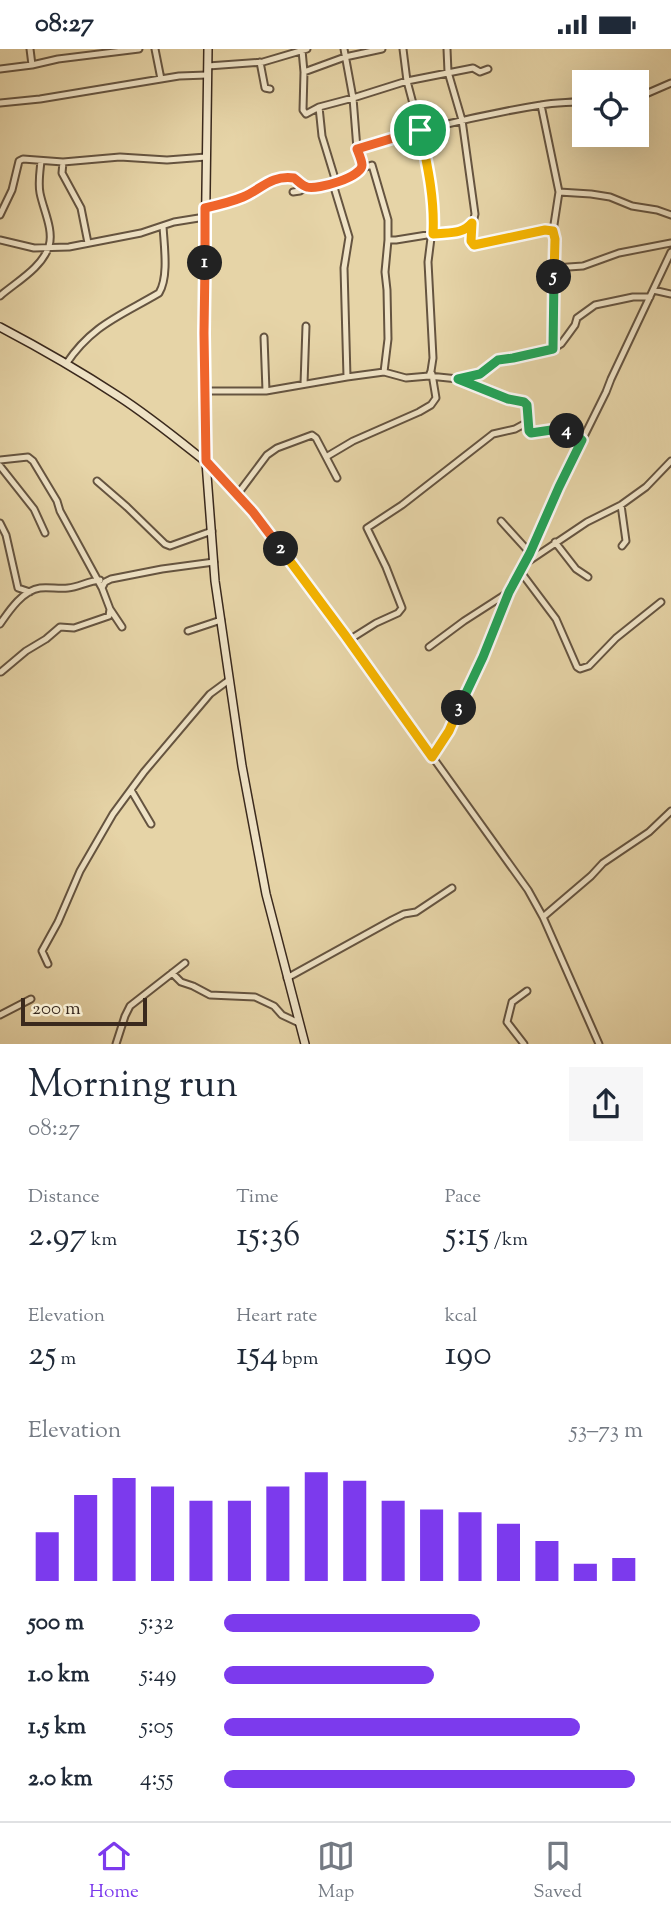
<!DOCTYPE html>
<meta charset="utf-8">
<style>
body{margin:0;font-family:"Sorts Mill Goudy",serif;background:#f6f6f7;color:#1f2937;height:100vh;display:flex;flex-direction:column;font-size:26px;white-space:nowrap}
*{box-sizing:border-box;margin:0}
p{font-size:23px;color:#747a83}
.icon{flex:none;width:38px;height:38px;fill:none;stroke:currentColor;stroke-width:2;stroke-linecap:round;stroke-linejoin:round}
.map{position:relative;height:995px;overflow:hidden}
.drawer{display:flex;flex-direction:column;background:#fff;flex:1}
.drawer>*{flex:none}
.tools{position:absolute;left:572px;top:21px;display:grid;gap:14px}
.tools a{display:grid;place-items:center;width:77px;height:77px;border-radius:0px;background:#fff;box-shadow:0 7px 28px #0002;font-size:35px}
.scale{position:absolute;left:21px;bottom:18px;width:126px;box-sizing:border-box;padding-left:7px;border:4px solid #3a291d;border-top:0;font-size:19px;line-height:24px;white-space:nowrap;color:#3a291d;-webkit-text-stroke:5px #efe3c6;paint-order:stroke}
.pin{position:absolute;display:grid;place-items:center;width:60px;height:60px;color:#fff;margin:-30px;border:4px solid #fff;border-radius:50%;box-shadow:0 2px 7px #0007}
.km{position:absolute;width:35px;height:35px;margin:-18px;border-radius:50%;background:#222;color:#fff;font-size:19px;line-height:35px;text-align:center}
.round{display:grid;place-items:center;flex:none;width:74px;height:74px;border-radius:0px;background:#f6f6f7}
.head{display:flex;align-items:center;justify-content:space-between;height:119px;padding:0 28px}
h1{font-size:38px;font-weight:600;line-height:52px}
.figures{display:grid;grid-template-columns:repeat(3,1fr);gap:10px;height:119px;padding:7px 28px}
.figures div{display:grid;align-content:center}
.figures b{font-size:35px;font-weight:600}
.figures small{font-size:19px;font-weight:400}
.figures p{font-size:19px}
.chart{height:196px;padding:14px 28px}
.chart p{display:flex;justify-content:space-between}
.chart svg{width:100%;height:126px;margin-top:7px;stroke:#7c3aed;stroke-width:6}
ul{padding:0 28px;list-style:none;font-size:23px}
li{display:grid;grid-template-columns:112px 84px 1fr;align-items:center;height:52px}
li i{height:18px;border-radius:9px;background:#7c3aed}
.status{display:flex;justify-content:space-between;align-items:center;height:49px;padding:0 35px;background:#fff;direction:ltr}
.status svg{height:19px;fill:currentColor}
.menu{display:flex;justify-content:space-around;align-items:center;height:98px;border-top:2px solid #e0e1e3;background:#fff;font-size:19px;color:#747a83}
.menu a{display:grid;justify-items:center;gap:4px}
.menu .on{color:#7c3aed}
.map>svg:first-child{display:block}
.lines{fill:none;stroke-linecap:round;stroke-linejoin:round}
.street-casing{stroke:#655440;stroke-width:9}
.secondary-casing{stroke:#3a291d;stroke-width:10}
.street{stroke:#efe3c6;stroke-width:5}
.secondary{stroke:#efe3c6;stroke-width:7}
.split-1-casing{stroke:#fff;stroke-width:14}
.split-2-casing{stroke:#fff;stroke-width:14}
.split-3-casing{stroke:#fff;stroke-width:14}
.split-4-casing{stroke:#fff;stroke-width:14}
.split-5-casing{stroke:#fff;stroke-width:14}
.split-6-casing{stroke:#fff;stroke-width:14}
.split-1{stroke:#f0652b;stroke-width:9}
.split-2{stroke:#f0652b;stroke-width:9}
.split-3{stroke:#f5b400;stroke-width:9}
.split-4{stroke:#22a559;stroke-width:9}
.split-5{stroke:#22a559;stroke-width:9}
.split-6{stroke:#f5b400;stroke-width:9}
</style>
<div class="status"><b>08:27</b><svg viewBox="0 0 49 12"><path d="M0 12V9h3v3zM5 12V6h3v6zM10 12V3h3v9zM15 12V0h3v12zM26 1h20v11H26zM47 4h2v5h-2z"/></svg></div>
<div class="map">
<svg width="671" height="995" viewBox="0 0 671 995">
<rect width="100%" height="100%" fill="#e6d4a7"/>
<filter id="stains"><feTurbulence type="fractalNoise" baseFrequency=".00286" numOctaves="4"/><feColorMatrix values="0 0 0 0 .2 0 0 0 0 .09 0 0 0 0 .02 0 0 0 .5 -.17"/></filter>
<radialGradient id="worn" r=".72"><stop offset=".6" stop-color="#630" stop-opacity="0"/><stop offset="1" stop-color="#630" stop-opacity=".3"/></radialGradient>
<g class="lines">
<g class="street-casing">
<path id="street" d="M30,0l2,16
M155,0l6,30
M344,0l9,49 4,51 5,17 4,1 6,-2 16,55v20l-3,32 2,18 1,49 -4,33
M403,0l4,32 13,49 11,55 3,29 -6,48 5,96 -2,13 -2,5
M302,1l2,22 -1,38 3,4 13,-7 34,-9 54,-17 66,-13 7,4 8,-3
M260,13l5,26 5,1
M208,17l55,-4 44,-13
M0,20l32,-4 26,-6 81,-10
M304,23l41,-15 37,-8
M637,46l11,-2 23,-10
M0,54l40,-4 139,-23 28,-1
M541,56l18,87 -6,39
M319,58l3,29 14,46
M357,100c61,-19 122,-34 184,-44 15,-3 29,-2 43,-4
M63,113l-1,11 19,35 7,35
M333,135l16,53 -5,31 3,109
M293,143l7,-1 6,-4
M559,143l32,2 19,3 22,9 25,4 14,5
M205,159c16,-3 34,-7 48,-16 14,-9 23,-16 41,-14l12,9 20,-1 31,-12 5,-8
M0,166l12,-25 7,-29 4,-2 40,3 57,-5 47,3 39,-3
M473,174l-2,18 3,4 72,-14h7l2,8 -2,110
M0,191l34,8 35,-1 72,-14 33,-11 31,-5
M388,191h8l37,-6 27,-2 13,-9 2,-9 -13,-94 -14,-48 -1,-23
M554,219l29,-2 36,-13 52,-10
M653,241l18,4
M0,247c16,-14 42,-28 49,-50 5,-16 -6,-37 -9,-53 -2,-10 0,-22 1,-32
M264,288l2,54
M66,315c26,-39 54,-48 93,-71 10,-16 5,-48 4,-67
M460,330l20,-5 17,-14 16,-2 40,-9 8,-5 6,-8 8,-11 2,-7 18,-13 38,-8h17
M304,335l2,-58
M205,342h61l81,-14 37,-5 22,6 23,-2 29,3 50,20 16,3 3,3 2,26 2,2c21,-3 34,-7 51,7
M326,408l11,21
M0,411l28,-3 5,4 24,40 3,10 42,77
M206,413l47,50 92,123 183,255 15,27 56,127
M0,417l34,43 11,24
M97,432l30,26 38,37 5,2 42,-15
M237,446l30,-40 10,-7 35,-13 4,3 10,19 27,-16 66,-29 12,-7 5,-7 -4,-24
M621,456l5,36 -4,5
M501,472l29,32
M0,474l6,12 12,53 12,4
M555,493l21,27 12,8
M526,514l61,-41 34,-17 25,-18 25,-26
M520,522l36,48 21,48 3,2 9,-3 27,-28 45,-36
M110,560l12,18
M0,575c9,-13 23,-34 40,-36 9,-1 19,1 28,0 11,-1 20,-7 32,-8
M188,582l33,-11
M349,591l27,-17 22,-10 4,-5 -16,-41 -19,-39 35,-23 91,-71 22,-5 13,-7
M429,598l35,-26 45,-29
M1,623l25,-21 20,-12 14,-12 14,1 35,-12 1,-7 -8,-21 3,-6 6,-3 51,-10 52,-7
M432,708l17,-26 34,-74 26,-65 21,-39 29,-66 47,-95 5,-13 60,-127
M131,741l20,34
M543,868l48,-41 12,-13 46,-31 22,-21
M48,915l-6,-13 16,-29 22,-51 33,-57 31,-42 66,-78 19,-14
M172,924l9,9 12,4 17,9 45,2 19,9 8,9 17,8
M287,929l105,-58 12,-6 12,-2 36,-24
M0,966l31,-16
M116,995l9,-28 5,-10 55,-43
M524,995l-17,-22 5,-20 15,-11"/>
</g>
<g class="secondary-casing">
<path id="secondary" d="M208,0l-4,284 2,129 9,119 27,185 24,128 39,150
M0,278c40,21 80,44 118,69 31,20 59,43 88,66"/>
</g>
<use href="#street" class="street"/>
<use href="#secondary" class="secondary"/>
</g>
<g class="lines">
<g class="split-1-casing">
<path id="split-1" d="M205,214v-55c13,-3 26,-6 38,-11 19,-8 27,-22 51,-19 4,3 8,8 13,9 11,3 55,-10 55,-22 0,-4 -3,-11 -5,-16l63,-19"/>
</g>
<g class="split-2-casing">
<path id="split-2" d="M205,214l-1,70 2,128 47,51 28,37"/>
</g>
<g class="split-3-casing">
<path id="split-3" d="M281,500l64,86 87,122 17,-26 10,-23"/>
</g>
<g class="split-4-casing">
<path id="split-4" d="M459,659l24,-51 26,-65 21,-39 29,-66 23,-47 -9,-8 -6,-1"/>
</g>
<g class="split-5-casing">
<path id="split-5" d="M554,228l-1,72 -40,9 -15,2 -18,14 -22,5 50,20 16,3 3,3 2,26 2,2 27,-4 9,2"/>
</g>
<g class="split-6-casing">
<path id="split-6" d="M420,81c7,34 15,68 13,104 15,-2 29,1 39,-11l-1,18 3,4 71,-15 8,1 2,8 -1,38"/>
</g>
<use href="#split-1" class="split-1"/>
<use href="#split-2" class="split-2"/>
<use href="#split-3" class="split-3"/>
<use href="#split-4" class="split-4"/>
<use href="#split-5" class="split-5"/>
<use href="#split-6" class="split-6"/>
</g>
<rect width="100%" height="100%" filter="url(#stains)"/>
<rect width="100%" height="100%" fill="url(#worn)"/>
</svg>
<div class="tools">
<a><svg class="icon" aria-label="locate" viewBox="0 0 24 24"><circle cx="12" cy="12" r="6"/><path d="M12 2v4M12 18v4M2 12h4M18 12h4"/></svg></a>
</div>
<div class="scale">200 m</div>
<div class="pin" style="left:420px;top:81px;background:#1e9e55"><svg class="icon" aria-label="arrive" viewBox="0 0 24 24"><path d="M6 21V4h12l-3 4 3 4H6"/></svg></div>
<b class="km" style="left:205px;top:214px">1</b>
<b class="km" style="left:281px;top:500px">2</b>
<b class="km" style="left:459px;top:659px">3</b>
<b class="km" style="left:567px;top:382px">4</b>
<b class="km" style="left:554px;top:228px">5</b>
</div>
<section class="drawer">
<div class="head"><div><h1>Morning run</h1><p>08:27</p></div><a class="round"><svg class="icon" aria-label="share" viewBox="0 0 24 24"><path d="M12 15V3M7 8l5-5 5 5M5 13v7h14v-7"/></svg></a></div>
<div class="figures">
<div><p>Distance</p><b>2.97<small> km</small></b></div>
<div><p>Time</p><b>15:36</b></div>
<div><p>Pace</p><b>5:15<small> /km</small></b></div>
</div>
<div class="figures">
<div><p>Elevation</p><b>25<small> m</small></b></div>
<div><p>Heart rate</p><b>154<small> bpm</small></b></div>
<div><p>kcal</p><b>190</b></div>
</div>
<div class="chart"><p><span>Elevation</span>53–73 m</p>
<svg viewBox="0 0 160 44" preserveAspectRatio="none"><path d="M5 44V27M15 44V14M25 44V8M35 44V11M45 44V16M55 44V16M65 44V11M75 44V6M85 44V9M95 44V16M105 44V19M115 44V20M125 44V24M135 44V30M145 44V38M155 44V36"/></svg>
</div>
<ul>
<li><b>500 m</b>5:32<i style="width:61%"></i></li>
<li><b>1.0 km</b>5:49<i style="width:50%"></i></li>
<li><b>1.5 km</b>5:05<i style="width:85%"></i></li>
<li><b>2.0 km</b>4:55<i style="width:98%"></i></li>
</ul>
</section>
<nav class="menu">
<a class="on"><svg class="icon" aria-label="home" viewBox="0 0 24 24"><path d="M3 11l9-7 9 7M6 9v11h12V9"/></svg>Home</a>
<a><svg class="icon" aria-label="map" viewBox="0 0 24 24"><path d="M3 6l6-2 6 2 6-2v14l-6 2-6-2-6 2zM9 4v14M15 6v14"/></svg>Map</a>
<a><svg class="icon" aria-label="saved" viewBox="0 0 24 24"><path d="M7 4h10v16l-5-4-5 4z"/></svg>Saved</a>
</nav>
